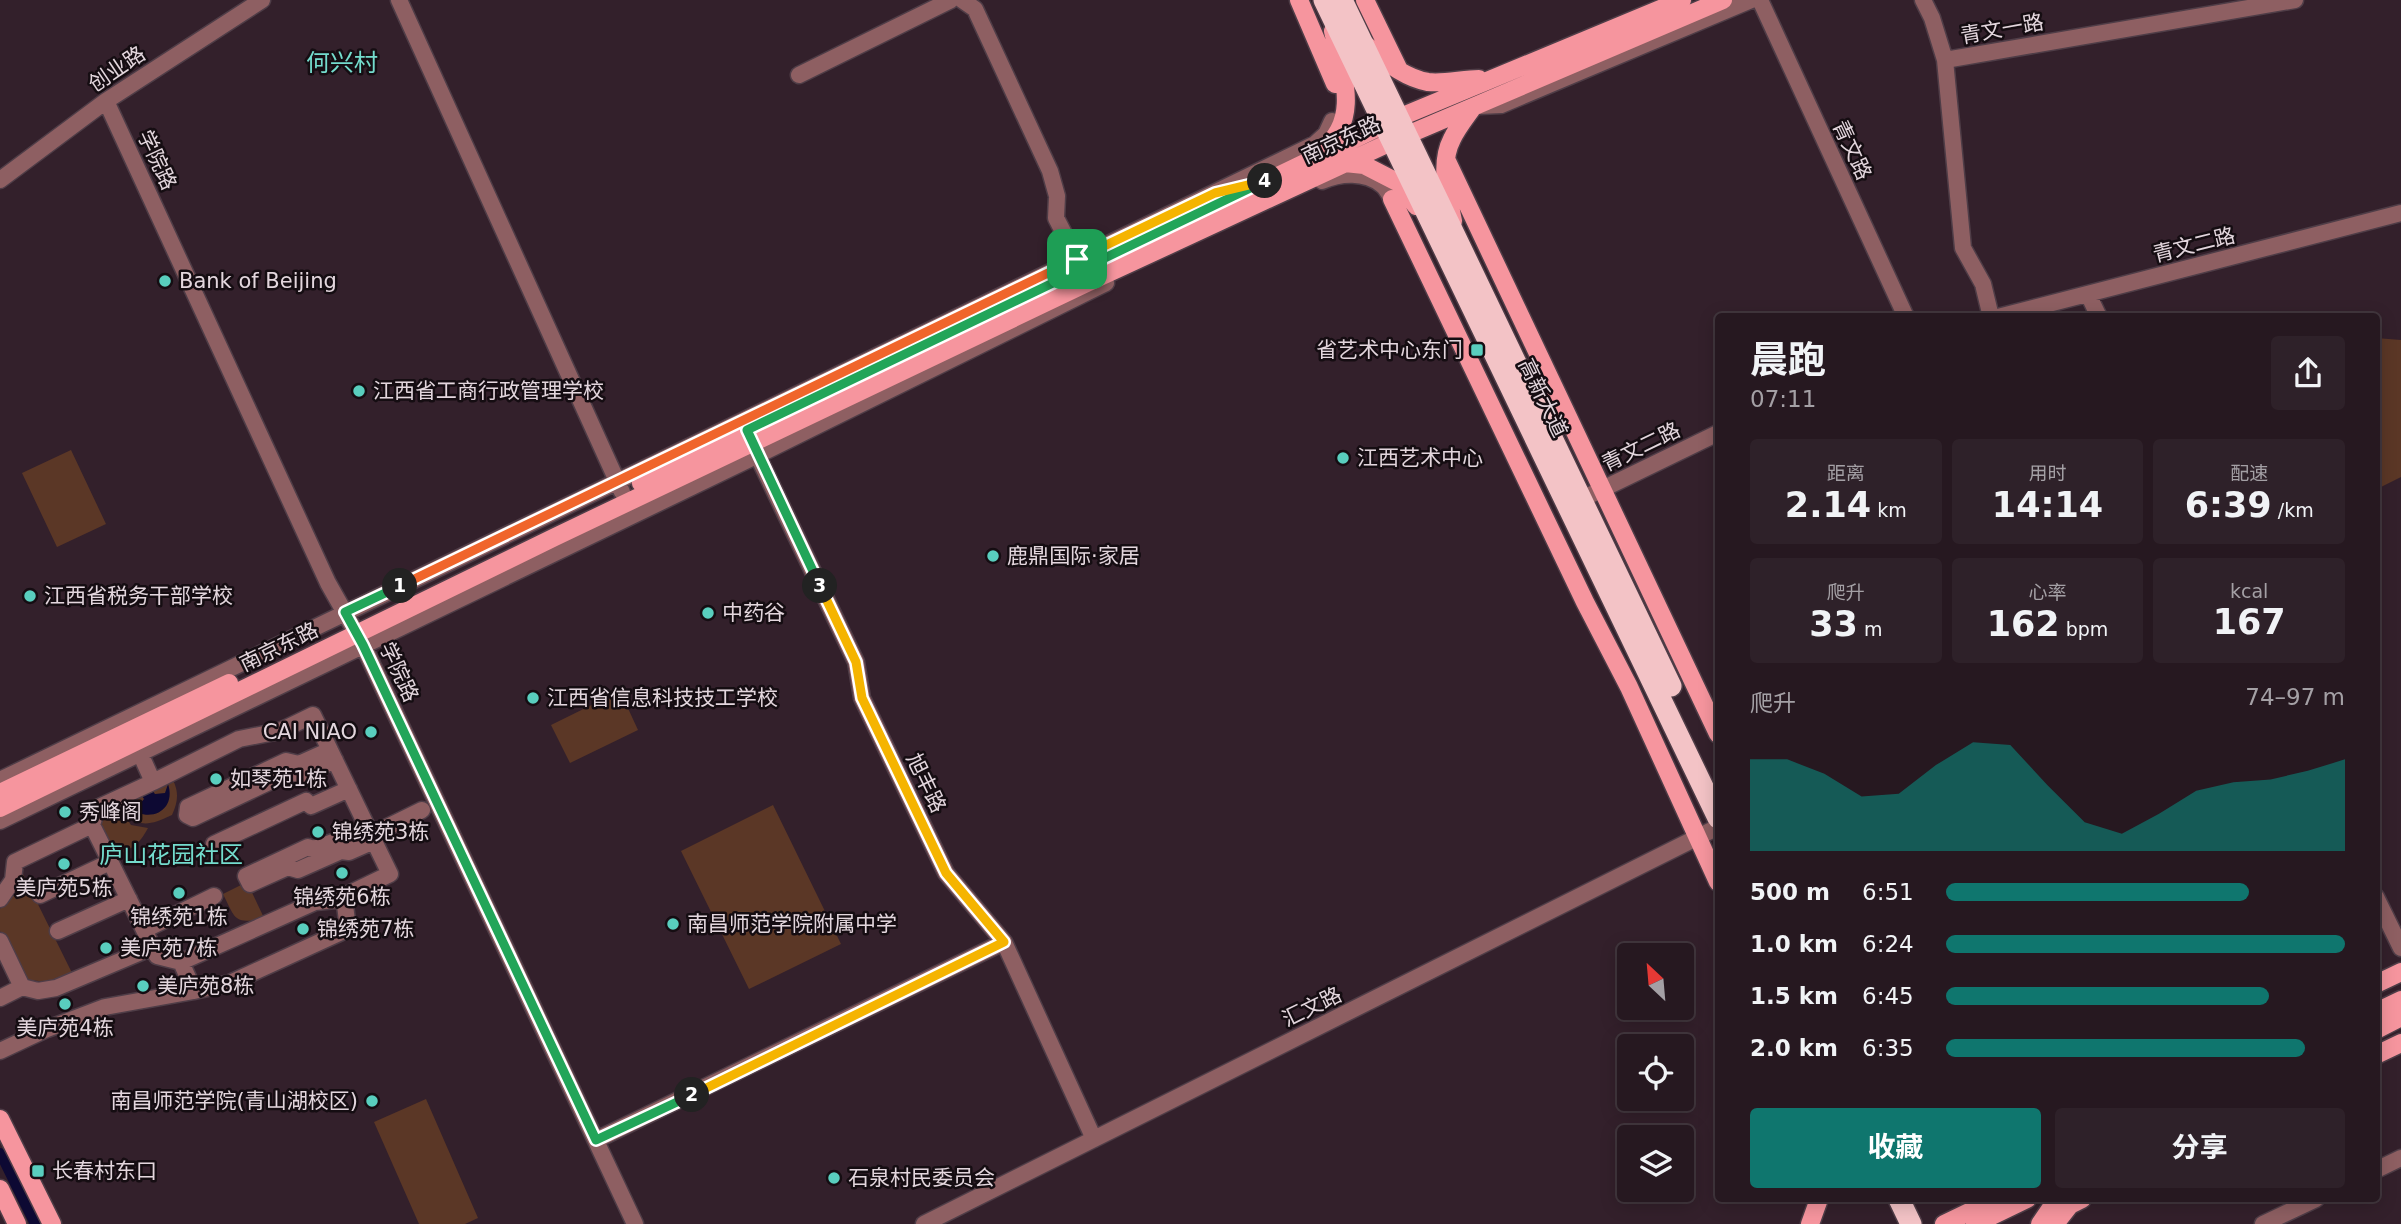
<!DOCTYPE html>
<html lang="zh">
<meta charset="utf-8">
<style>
body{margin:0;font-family:"DejaVu Sans","Noto Sans SC",sans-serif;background:#2e2129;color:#f1f3f6;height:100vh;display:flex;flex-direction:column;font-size:26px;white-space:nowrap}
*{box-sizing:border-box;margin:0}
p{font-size:23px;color:#a4a0a5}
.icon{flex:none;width:38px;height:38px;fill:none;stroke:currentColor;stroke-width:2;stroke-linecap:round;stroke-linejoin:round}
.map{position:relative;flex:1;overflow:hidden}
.panel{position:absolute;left:1715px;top:313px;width:665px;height:889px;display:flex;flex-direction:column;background:#261820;border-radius:7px;box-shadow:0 4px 18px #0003,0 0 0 2px #42373e}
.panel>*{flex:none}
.needle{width:46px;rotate:334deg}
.tools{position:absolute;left:1617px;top:943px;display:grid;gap:14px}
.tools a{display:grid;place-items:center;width:77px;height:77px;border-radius:7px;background:#261820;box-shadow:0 4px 18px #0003,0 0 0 2px #42373e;font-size:35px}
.pin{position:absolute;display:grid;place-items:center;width:60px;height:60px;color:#fff;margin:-30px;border-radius:14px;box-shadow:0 4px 10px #0006}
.km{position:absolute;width:35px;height:35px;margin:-18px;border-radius:50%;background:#222;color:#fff;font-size:19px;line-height:35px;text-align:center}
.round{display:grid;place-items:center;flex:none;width:74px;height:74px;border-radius:7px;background:#2e2129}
.summary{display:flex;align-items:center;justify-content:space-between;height:119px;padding:0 35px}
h1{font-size:38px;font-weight:700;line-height:52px}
.stats{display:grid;grid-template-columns:repeat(3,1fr);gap:10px;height:119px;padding:7px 35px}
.stats div{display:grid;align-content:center;border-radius:7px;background:#2e2129;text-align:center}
.stats b{font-size:35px;font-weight:700}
.stats small{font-size:19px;font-weight:400}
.stats p{font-size:19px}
.chart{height:196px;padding:14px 35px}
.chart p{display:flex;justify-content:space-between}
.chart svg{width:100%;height:126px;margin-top:7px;fill:#0f766e;opacity:.7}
.button{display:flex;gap:14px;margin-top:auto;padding:14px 35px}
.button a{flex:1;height:80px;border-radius:7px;background:#0f766e;color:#fff;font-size:28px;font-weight:700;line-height:80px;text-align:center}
.button a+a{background:#2e2129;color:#f1f3f6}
ul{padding:0 35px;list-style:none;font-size:23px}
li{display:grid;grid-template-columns:112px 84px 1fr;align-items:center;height:52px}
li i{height:18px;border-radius:9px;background:#0f766e}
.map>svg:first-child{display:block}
.green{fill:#5b3726}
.water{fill:#0d0933}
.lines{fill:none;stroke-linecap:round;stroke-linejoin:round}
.canal{stroke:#0d0933;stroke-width:10}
.minor-casing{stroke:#4f3d47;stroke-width:19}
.major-casing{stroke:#4f3d47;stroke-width:21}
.highway-casing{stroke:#4f3d47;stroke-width:24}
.minor{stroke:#8e5f62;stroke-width:16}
.major{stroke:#f6959e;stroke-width:18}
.highway{stroke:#f3c3c6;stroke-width:21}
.split-1-casing{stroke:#fff;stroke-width:14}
.split-2-casing{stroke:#fff;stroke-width:14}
.split-3-casing{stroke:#fff;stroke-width:14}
.split-4-casing{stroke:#fff;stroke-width:14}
.split-5-casing{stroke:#fff;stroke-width:14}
.split-1{stroke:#f0652b;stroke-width:9}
.split-2{stroke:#22a559;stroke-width:9}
.split-3{stroke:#f5b400;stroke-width:9}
.split-4{stroke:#22a559;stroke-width:9}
.split-5{stroke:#f5b400;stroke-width:9}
.poi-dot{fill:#59cebe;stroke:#150d12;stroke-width:2.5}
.labels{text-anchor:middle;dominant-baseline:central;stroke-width:5;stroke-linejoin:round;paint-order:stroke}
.street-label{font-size:21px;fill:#e3d6dd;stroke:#150d12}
.poi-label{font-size:21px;fill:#e3d6dd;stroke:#150d12;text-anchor:start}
.quarter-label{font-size:24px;fill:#74dccd;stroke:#150d12}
</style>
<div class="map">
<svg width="2401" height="1224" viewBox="0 0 2401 1224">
<rect width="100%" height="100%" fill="#33202b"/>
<path class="green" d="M2376,338l25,2v137l-24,12z
M71,450l35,74 -49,23 -35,-74z
M620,691l18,39 -68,33 -19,-38z
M170,775c9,14 9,25 2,40 -27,13 -39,13 -53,-15z
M117,804l14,21 17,3c-9,17 -17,22 -35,28l-16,-33 3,-11z
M773,805l68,139 -92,45 -68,-138z
M23,874l50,101 -27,7 -23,-3 -23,-48v-22z
M247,882l18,38c-32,2 -28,2 -42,-26z
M426,1099l52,119 -13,6h-46l-45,-102z"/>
<path class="water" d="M168,784c7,21 -9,36 -30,29l4,-6 -3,-2 5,-6 -2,-3 10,-6 3,4 10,-1z"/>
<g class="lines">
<path class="canal" d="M0,1153l35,71"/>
<g class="minor-casing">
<path id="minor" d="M399,0l223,492
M962,0l13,9 75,162 7,25 -1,22 21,41
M1760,0l146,317
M1923,0l9,18 13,42 350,-60
M1945,60l18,188 20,36 8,33
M799,75l152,-75
M106,101l222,482 35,62 272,579
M1479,106l22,-1 250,-105
M0,180l106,-79 156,-101
M1322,181c18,-8 43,-10 60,4 4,3 7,9 10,14
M2088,294l11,23
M1998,317l403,-104
M754,448l102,214 6,36 84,175 58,69 90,197
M1582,499l136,-66
M330,750l-31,14 -13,-3 -98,46 -1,8 6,3 97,-46 12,3 33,-15
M144,762l9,20 86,-43 41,-8 33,-16 58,120 51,-25
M0,780l1315,-636 11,-10 6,-13
M153,782l-56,26 -5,17 65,131 24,6 134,-60 21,-2 54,-26 -19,-39
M0,821l758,-366 348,-172
M368,829l-54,20 -6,-2 -62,29 4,8 38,-17 10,3 43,-19 8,1 25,-11
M214,844l92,-43 5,5 38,-17
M40,895l70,-33
M2376,897l25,51
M0,899l13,-19 2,-18 77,-37
M144,930l70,-34
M58,931l71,-32
M0,941l22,46 16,4 18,-3 97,-41
M181,962l13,29 36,-8 118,-54 -3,-24 -4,-7
M0,998l22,-11
M0,1051l47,-22 58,-22 89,-16
M596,1140l408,-198
M2376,1170l25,-12
M924,1224l794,-397
M2263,1224l53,-25"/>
</g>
<g class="major-casing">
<path id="major" d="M1299,0l36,84
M1365,0l34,70
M1365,44c17,16 39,34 63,38 16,2 35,-3 51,-3
M1321,150c41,-29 21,-78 12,-119
M1446,159l272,575
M1345,163l19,2 35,18 17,23
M1392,199l193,403 44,85 89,195
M1453,221c-5,-26 -14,-57 -1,-82 5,-11 14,-22 21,-32
M641,483l757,-365 284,-118
M0,793l229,-110
M0,808l555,-271 532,-254 306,-142 330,-141
M2376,984l25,-12
M2376,1012l25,-12
M2376,1030l25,-13
M2376,1055l25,-12
M0,1119l52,105
M0,1189l17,35
M1810,1224l9,-25
M1944,1224l52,-25
M1975,1224l52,-25
M2040,1224l17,-25
M2055,1224l15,-19 12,-6"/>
</g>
<g class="highway-casing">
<path id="highway" d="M1324,0l394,818
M1342,0l329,686
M1899,1199l12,25"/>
</g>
<use href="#minor" class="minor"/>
<use href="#major" class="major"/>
<use href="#highway" class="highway"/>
</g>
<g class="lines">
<g class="split-1-casing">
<path id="split-1" d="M400,586l677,-327"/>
</g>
<g class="split-2-casing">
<path id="split-2" d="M400,586l-55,26 18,33 233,495 96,-45"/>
</g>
<g class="split-3-casing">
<path id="split-3" d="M692,1095l312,-153 -58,-69 -84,-175 -6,-36 -36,-76"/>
</g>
<g class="split-4-casing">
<path id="split-4" d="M820,586l-73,-156 520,-250 -2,1"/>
</g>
<g class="split-5-casing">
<path id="split-5" d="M1077,259l138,-66 50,-12"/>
</g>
<use href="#split-1" class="split-1"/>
<use href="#split-2" class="split-2"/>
<use href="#split-3" class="split-3"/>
<use href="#split-4" class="split-4"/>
<use href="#split-5" class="split-5"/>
</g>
<g class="poi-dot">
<circle cx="165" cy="281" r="7"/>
<rect x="1470" y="343" width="14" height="14" rx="3.5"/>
<circle cx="359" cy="391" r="7"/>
<circle cx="1343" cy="458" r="7"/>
<circle cx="993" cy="556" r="7"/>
<circle cx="30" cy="596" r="7"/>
<circle cx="708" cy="613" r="7"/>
<circle cx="533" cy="698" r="7"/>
<circle cx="371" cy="732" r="7"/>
<circle cx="216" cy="779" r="7"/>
<circle cx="65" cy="812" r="7"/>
<circle cx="318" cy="832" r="7"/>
<circle cx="64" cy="864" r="7"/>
<circle cx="342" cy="873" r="7"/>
<circle cx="179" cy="893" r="7"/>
<circle cx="673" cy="924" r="7"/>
<circle cx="303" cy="929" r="7"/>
<circle cx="106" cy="948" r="7"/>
<circle cx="143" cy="986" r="7"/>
<circle cx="65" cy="1004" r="7"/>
<circle cx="372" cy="1101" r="7"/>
<rect x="31" y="1164" width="14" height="14" rx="3.5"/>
<circle cx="834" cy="1178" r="7"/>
</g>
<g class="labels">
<g class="street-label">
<text transform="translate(2002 29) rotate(-10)">青文一路</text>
<text transform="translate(117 69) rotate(-34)">创业路</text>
<text transform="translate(1341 140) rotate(-25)">南京东路</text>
<text transform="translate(1852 150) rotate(65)">青文路</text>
<text transform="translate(157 160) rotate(65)">学院路</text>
<text transform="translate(2194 245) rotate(-14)">青文二路</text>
<text transform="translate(1543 398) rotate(64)">高新大道</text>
<text transform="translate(1641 447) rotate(-26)">青文二路</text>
<text transform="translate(279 647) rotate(-26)">南京东路</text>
<text transform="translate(399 672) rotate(65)">学院路</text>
<text transform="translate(926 783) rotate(64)">旭丰路</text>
<text transform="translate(1312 1007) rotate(-26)">汇文路</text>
</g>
<g class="poi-label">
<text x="179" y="281">Bank of Beijing</text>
<text x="1463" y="350" text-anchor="end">省艺术中心东门</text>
<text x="373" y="391">江西省工商行政管理学校</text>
<text x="1357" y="458">江西艺术中心</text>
<text x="1007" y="556">鹿鼎国际·家居</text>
<text x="44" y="596">江西省税务干部学校</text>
<text x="722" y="613">中药谷</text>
<text x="547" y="698">江西省信息科技技工学校</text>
<text x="357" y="732" text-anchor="end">CAI NIAO</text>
<text x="230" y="779">如琴苑1栋</text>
<text x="79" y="812">秀峰阁</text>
<text x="332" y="832">锦绣苑3栋</text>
<text x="64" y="888" text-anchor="middle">美庐苑5栋</text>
<text x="342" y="897" text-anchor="middle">锦绣苑6栋</text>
<text x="179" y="917" text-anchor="middle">锦绣苑1栋</text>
<text x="687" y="924">南昌师范学院附属中学</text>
<text x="317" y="929">锦绣苑7栋</text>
<text x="120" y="948">美庐苑7栋</text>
<text x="157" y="986">美庐苑8栋</text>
<text x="65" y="1028" text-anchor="middle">美庐苑4栋</text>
<text x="358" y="1101" text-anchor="end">南昌师范学院(青山湖校区)</text>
<text x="52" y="1171">长春村东口</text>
<text x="848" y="1178">石泉村民委员会</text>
</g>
<g class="quarter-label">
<text x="342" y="63">何兴村</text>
<text x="171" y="855">庐山花园社区</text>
</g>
</g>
</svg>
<div class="tools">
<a><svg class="needle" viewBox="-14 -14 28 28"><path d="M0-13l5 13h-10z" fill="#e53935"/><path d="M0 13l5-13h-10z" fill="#a4a0a5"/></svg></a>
<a><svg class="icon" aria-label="locate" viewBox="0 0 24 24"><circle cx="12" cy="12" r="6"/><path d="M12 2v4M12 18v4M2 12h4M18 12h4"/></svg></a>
<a><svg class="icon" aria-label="layers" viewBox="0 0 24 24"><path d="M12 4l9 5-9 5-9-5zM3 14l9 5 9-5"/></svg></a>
</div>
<div class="pin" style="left:1077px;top:259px;background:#1e9e55"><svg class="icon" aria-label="arrive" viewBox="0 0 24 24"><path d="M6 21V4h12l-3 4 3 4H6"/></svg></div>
<b class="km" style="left:400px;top:586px">1</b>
<b class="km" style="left:692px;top:1095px">2</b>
<b class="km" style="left:820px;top:586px">3</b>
<b class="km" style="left:1265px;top:181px">4</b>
<section class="panel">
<div class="summary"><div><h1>晨跑</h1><p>07:11</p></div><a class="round"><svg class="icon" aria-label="share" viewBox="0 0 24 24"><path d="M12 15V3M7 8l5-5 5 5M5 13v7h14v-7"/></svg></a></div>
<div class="stats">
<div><p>距离</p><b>2.14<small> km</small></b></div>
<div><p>用时</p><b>14:14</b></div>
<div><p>配速</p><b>6:39<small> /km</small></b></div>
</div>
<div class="stats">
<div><p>爬升</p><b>33<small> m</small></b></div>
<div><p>心率</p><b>162<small> bpm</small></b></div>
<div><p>kcal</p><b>167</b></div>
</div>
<div class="chart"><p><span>爬升</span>74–97 m</p>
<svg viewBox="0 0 160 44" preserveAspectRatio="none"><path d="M0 44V12L10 12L20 17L30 25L40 24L50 14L60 6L70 7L80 21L90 34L100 38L110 31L120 23L130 20L140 19L150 16L160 12V44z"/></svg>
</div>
<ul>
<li><b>500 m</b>6:51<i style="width:76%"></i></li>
<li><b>1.0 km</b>6:24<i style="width:100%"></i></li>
<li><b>1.5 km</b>6:45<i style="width:81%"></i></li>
<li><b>2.0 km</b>6:35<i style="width:90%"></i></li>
</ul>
<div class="button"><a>收藏</a><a>分享</a></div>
</section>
</div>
